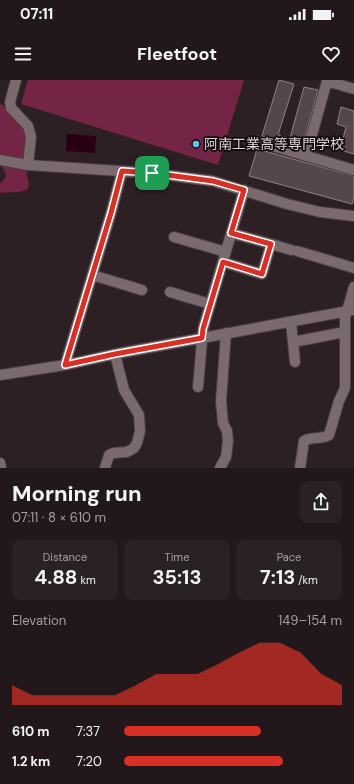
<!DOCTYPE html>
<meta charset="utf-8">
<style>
body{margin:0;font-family:"DM Sans","Noto Sans JP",sans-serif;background:#2a2124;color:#f1f3f6;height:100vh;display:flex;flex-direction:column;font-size:15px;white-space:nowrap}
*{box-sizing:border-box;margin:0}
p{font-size:13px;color:#a2a0a3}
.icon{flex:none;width:22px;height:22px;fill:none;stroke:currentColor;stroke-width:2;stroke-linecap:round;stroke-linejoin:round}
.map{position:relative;height:388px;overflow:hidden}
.side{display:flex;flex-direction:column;background:#22181b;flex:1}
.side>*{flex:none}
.pin{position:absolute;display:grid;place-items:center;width:34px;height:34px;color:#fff;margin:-17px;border-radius:8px;box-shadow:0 2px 6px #0006}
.round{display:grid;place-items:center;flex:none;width:42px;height:42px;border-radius:8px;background:#2a2124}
.head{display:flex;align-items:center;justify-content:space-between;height:68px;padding:0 12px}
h1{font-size:22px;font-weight:700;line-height:30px}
.stats{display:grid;grid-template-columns:repeat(3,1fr);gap:6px;height:68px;padding:4px 12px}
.stats div{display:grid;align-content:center;border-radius:8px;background:#2a2124;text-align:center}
.stats b{font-size:20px;font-weight:700}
.stats small{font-size:11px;font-weight:400}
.stats p{font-size:11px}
.chart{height:112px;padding:8px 12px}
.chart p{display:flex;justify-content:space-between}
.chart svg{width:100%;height:72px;margin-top:4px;fill:#d93025;opacity:.7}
ul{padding:0 12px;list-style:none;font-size:13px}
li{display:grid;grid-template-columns:64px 48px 1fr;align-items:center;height:30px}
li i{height:10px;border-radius:5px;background:#d93025}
.status{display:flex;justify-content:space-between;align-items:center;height:28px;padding:0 20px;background:#22181b;direction:ltr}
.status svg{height:11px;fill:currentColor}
header{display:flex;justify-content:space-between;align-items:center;height:52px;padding:0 12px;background:#22181b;font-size:18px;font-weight:700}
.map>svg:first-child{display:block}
.green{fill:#742545}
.water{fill:#290011}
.building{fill:#54464a;stroke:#908084}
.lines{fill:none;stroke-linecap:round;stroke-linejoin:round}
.minor-casing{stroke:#493e42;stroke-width:12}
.minor{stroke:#7a6a6f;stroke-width:10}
.route-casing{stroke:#fff;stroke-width:8}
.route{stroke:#d93025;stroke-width:5}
.poi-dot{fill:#5bc7e7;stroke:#120c0e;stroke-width:1.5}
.labels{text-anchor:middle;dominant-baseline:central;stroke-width:3.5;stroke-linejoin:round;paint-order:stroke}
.poi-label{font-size:14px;fill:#dcd3d5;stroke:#120c0e;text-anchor:start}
</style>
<div class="status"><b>07:11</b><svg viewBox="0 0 49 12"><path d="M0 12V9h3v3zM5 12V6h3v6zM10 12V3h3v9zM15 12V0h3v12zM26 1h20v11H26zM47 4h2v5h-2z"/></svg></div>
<header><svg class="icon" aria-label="menu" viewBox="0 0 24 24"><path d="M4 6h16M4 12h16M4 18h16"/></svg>Fleetfoot<svg class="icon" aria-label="heart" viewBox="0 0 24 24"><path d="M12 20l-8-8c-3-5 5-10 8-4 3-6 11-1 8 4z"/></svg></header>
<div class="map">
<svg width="354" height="388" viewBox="0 0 354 388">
<rect width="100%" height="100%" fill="#2d2024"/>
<path class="green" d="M28,0h216l-26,85 -197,-61z
M0,23l10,8 16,21v24l1,20 2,8 -1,5c-9,5 -18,2 -28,4v-10l3,-2 3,-5 -2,-6 -4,-5z"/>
<path class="water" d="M67,54l29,2 -1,17 -29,-2z"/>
<path class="building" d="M279,0l15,4 -16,51 12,3 14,-51 14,3 -16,58 -40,-12z
M341,27l13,4v43l-14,-4 6,-23 -9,-3z
M257,69l97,27v22l-2,6 -103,-28z"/>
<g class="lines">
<g class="minor-casing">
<path id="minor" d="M16,0l-6,22 1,6 17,18 3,11 -3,28
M256,61l98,29
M306,76l21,-75 27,8
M0,80l28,5 123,8 62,8 74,23 33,8 34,4
M231,153l40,11
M174,157l52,15
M297,171l57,17
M223,182l39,12 9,-30 20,6
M92,195l50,15
M170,212l40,12
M291,242l4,40
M293,262l52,-10
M65,285l46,-152 11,-42
M0,295l65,-10 50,-11 239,-44
M198,307l5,-58 41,-139
M0,383l1,5
M105,388l4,-13 4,-2 14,-1 7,-4 3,-5 3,-12 -1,-16 -15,-25 -9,-36
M220,388l6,-11 2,-16 -1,-10 -4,-8 -2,-22 5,-68
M300,388l4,-27c8,-5 17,-1 25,-6l10,-34 6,-13v-70l9,-31"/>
</g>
<use href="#minor" class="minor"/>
</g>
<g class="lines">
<g class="route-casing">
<path id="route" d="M122,91l30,2 61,8 31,9 -13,43 40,11 -9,30 -39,-12 -20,67 -1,9 -87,16 -50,11 46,-152z"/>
</g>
<use href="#route" class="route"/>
</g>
<circle class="poi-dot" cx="196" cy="64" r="4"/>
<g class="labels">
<g class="poi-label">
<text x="204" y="64">阿南工業高等専門学校</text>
</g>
</g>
</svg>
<div class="pin" style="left:152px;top:93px;background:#1e9e55"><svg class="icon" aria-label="arrive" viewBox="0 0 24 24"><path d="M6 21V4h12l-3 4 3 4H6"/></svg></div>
</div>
<section class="side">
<div class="head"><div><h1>Morning run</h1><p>07:11 · 8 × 610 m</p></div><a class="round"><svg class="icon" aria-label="share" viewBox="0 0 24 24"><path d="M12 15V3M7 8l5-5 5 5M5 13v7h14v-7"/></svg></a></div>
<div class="stats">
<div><p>Distance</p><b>4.88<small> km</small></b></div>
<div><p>Time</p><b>35:13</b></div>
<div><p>Pace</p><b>7:13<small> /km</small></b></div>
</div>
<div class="chart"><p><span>Elevation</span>149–154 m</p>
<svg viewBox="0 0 160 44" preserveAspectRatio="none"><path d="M0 44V32L10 38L20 38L30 38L40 38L50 38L60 32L70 25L80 25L90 25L100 19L110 12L120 6L130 6L140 12L150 25L160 32V44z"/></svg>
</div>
<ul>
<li><b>610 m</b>7:37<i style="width:63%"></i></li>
<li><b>1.2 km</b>7:20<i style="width:73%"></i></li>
</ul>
</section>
